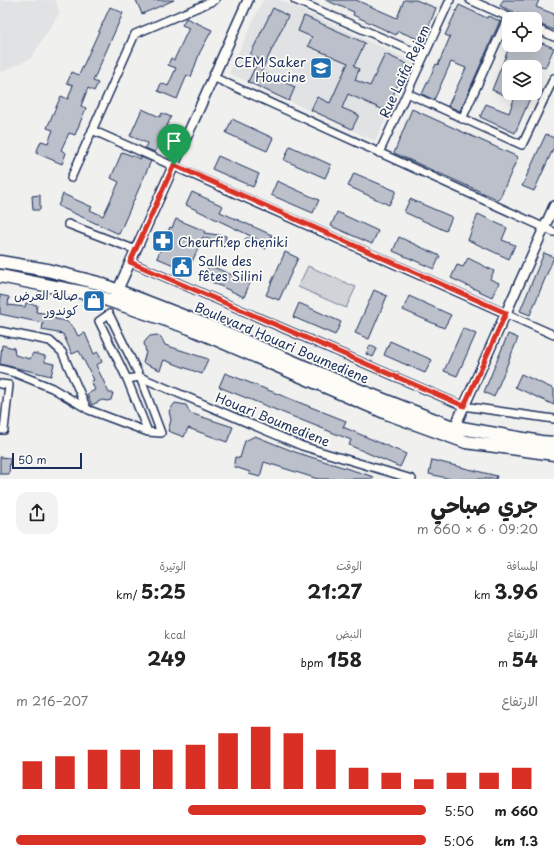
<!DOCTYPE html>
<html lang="ar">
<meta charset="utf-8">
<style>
body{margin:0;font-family:"Playpen Sans","Playpen Sans Arabic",sans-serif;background:#f2f2f2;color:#222;direction:rtl;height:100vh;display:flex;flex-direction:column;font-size:15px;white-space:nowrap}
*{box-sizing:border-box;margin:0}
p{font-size:13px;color:#767676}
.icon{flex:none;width:22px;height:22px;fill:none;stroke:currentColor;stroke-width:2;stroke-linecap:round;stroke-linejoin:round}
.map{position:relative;height:479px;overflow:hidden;direction:ltr}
.side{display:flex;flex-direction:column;background:#fff;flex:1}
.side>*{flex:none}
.buttons{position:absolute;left:502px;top:12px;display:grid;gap:8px}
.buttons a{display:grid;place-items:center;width:40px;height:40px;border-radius:8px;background:#fff;box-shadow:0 4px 16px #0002;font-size:20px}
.scale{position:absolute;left:12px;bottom:10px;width:70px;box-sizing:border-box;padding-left:4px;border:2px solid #1b2f5e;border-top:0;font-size:11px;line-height:14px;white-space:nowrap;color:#1b2f5e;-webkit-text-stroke:3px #fdfcf7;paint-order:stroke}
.pin{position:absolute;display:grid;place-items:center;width:34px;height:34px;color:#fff;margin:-41px -17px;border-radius:50% 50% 50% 0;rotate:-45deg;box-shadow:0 0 4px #0007}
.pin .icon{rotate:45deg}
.round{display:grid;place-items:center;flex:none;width:42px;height:42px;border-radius:12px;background:#f2f2f2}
.headline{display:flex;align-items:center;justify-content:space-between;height:68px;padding:0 16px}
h1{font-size:22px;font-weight:700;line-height:30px}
.stats{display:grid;grid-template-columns:repeat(3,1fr);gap:6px;height:68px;padding:4px 16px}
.stats div{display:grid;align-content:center}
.stats b{font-size:20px;font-weight:700}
.stats small{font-size:11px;font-weight:400}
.stats p{font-size:11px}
.chart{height:112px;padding:8px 16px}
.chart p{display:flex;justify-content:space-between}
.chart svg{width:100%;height:72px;margin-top:4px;stroke:#d93025;stroke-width:6}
ul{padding:0 16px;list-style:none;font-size:13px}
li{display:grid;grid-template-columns:64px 48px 1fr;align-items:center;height:30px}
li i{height:10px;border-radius:5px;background:#d93025}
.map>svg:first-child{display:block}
.built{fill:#e0e2e3}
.green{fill:#d0d3d8;stroke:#76819b}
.building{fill:#bbc0ca;stroke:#1b2f5e}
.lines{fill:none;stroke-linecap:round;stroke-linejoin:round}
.minor-casing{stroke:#1b2f5e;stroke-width:10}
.tertiary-casing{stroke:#1b2f5e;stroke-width:12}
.trunk-casing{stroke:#1b2f5e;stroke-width:15}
.minor{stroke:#fdfcf7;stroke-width:7}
.tertiary{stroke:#fdfcf7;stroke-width:9}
.trunk{stroke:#fdfcf7;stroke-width:12}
.route-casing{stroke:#fff;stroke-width:8}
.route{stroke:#d93025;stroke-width:5}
.labels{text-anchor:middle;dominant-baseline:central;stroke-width:3.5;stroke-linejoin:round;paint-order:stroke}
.poi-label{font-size:13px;fill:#1b2f5e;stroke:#fdfcf7;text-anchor:end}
.street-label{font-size:13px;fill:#1b2f5e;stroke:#fdfcf7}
</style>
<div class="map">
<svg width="554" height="479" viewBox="0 0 554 479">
<rect width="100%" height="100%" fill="#f0f0ee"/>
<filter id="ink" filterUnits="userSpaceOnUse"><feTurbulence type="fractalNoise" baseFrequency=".025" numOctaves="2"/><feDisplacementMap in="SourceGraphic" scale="8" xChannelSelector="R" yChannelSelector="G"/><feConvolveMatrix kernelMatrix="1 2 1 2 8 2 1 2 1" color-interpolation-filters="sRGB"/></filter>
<g filter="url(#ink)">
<path class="built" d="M0,0h55l5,12 -29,46 -31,15z
M263,0h17l134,62 -39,79 -146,-68z"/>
<path class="green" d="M308,266l48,21 -10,21 -48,-21z"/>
<path class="building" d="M136,0h38l-32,14z
M325,0h31l41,18 7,-18h12l20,8 -13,33 -25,-10 -2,4 -43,-20 1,-3z
M503,0h36l-3,7 18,7v16l-18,-7 -1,-4h-4l-31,-13z
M459,5l28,13 1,-2 12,5 -40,90 -12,-5 18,-38 -15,-6 -17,38 -12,-6 14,-30 2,1 12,-28 -5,-2z
M110,7l13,6 -30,68 5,2 -4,8 -6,-3 -7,18 5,2 -11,27 -6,-2 -8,17 5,3 -4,11 -26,-11 5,-12 7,2 5,-13 -6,-2 5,-12 9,-20 7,3 5,-14 -6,-2 5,-11 7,3z
M273,8l15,8 -27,56 34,15 -6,14 -41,-19 11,-23 -9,-4z
M304,16l61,27 -11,23 5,3 -4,11 15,6 15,-32 22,10 -21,47 -38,-17 -6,14 17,7 -7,14 -41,-19 6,-13 13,6 18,-40 -40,-17 4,-9 -14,-6z
M186,18l26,12 -12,22 -9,25 -4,-2 -10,24 -19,-8 3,-8 7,3 8,-18 -8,-3 3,-7 3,2 15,-32 -7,-3z
M535,40l19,8 -9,20 -16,-8 -1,3 -9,-4 -3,8h-7v17l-4,9h18l8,3 -16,37 -35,-16 6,-13 23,9 5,-14 -22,-9 18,-45h25z
M142,109l18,8 2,-4 9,4 -16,35 -10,-4 2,-5 -17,-7z
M412,109l106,48 -19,43 -105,-47z
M232,119l41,19 -6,13 -41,-18z
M546,134l8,4v9l-20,44 -12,-5z
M290,146l41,19 -6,13 -41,-18z
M122,152l19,7v-2l10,4 -32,73 -61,-28 5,-12 29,13 -2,3 13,6 16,-34 -8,-4z
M218,156l41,18 -6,13 -41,-18z
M354,173l42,18 -7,14 -41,-19z
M277,181l42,19 -6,13 -42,-18z
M192,192l31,14 -3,6 52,23 -6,14 -21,-9 1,-2 11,1 -71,-34z
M40,195v15h-7l-1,-14z
M410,199l42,18 -6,14 -42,-19z
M337,212l41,19 -6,13 -41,-18z
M478,214l29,14 -5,12 13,5 -6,14 -41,-19z
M176,219l29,12 -1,2 22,3 -1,8 -7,-1 -15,-6 -15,34 -31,-13 13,-31 2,1z
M399,237l41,19 -6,13 -41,-18z
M285,252l13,6 -19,42 -13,-5z
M544,253l10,4 -24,58 -10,-4z
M468,258l26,13 -4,8 9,4 -7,14 -41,-19 6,-13 6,2z
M209,265l41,18 -6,14 -41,-19z
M374,290l13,6 -18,43 -14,-6z
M0,295l9,2 -1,8 17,2 1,-4 11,2 -1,7 20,3 -1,4 11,2 8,7 4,8 7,-3 9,21 4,-2 4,10 -6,3 13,28h4l-2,7 -4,1 -5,-1 -10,5 -5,-11 8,-4 -4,-9 3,-1 -15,-29 -7,3 -9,-20 -21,-4 1,-7 -43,-9z
M409,296l42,19 -7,13 -41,-18z
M299,303l42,19 -6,13 -42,-18z
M463,328l13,6 -19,42 -13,-5z
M508,334l10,4 -24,59 -10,-5z
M157,335l4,2 4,8 43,14 -6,15 -38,-14 -4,10 -17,-7 3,-11 -2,-9 2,-3 4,-4z
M390,341l42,19 -7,13 -41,-18z
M2,345l12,3 1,7 15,4 3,-6 12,3v6l9,2 -3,12 -51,-12z
M370,345l7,4 -4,8 -7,-3z
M225,373l121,48 -3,6 63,27 -6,13 -51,-22 2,-5 -132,-53z
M521,374l33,15v16l-39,-18z
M175,403l11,2 4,8 43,14 -6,15 -39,-14 -4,9 -16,-6 3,-11 -2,-9z
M255,436l40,16 79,25 -1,2h-55l-54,-17 -4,15 -11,-3 1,-2 -15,-5 -1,-4 1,-6 5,1 5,-17z
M0,457l10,1 -1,16h-9z
M432,460l65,16 -1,3h-45l-22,-5z"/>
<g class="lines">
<g class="minor-casing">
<path id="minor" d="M295,0l129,56
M470,0l43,19
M535,28l19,9
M213,77l341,155
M407,93l115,52 32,-67
M462,119l46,-102
M92,130l462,205
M379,153l71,-153
M71,178l64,-144 80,-34
M68,224l68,26
M130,262l333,144 91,13
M109,314l-10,7 28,58 21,53
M0,331l50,10 12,11 25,57
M0,369l15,4 37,15 37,22 59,22 13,1 -21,-56 -31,-63
M127,379l13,-2 162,69 110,33
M0,384l9,1 -5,45h-4"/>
</g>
<g class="tertiary-casing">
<path id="tertiary" d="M115,296l133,-296
M453,431l101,-225"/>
</g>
<g class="trunk-casing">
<path id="trunk" d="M0,262l47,8 51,13 121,47 137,59 94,37 91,16 13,1
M0,276l90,18 100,34 199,86 77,28 88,12"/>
</g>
<use href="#minor" class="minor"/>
<use href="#tertiary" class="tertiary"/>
<use href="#trunk" class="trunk"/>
</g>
</g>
<g class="lines" filter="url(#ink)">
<g class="route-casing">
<path id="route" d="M174,165l332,148 -42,93 -334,-144z"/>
</g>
<use href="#route" class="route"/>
</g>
<defs>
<g id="school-square" transform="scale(1.15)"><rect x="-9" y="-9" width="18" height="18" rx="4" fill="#1f6fb2" stroke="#fdfcf7"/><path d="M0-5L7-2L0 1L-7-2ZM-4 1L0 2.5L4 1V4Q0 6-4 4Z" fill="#fff"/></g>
<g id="pharmacy-square" transform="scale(1.15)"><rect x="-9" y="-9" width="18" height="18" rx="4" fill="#1f6fb2" stroke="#fdfcf7"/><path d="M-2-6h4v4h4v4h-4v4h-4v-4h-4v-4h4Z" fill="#fff"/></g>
<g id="civic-square" transform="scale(1.15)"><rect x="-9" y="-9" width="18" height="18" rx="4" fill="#1f6fb2" stroke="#fdfcf7"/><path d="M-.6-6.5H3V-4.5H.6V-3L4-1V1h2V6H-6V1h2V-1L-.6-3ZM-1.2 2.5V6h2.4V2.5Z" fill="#fff"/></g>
<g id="shop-square" transform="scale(1.15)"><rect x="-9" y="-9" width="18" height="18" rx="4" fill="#1f6fb2" stroke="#fdfcf7"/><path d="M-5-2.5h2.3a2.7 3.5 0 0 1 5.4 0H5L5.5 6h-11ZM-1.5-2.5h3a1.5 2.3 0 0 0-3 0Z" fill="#fff"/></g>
</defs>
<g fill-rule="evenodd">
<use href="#school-square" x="321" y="68"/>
<use href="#pharmacy-square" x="163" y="241"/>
<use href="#civic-square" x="182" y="267"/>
<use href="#shop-square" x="94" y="301"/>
</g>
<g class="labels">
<g class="poi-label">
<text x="306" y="61">CEM Saker<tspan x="306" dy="15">Houcine</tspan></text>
<text x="178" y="241" text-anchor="start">Cheurfi.ep cheniki</text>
<text x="198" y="260" text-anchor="start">Salle des<tspan x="198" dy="15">fêtes Silini</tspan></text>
<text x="78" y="294">صالة العرض<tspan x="78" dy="15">كوندور</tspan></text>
</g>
<g class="street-label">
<text transform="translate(404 71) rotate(-65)">Rue Laifa Rejem</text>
<text transform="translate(282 342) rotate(23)">Boulevard Houari Boumediene</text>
<text transform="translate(273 419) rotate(22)">Houari Boumediene</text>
</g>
</g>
</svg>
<div class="buttons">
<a><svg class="icon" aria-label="locate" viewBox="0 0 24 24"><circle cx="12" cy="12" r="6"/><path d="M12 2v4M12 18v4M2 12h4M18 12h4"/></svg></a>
<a><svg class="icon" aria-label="layers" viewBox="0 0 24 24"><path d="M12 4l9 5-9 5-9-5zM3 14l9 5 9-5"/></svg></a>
</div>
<div class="scale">50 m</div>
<div class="pin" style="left:174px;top:165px;background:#1e9e55"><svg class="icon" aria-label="arrive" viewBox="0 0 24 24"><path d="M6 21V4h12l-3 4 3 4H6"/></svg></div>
</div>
<section class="side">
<div class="headline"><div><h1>جري صباحي</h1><p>09:20 · 6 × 660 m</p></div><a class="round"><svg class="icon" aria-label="share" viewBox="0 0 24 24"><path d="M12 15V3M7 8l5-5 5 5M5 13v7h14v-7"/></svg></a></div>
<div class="stats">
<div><p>المسافة</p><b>3.96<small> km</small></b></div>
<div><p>الوقت</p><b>21:27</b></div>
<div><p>الوتيرة</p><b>5:25<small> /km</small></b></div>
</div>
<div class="stats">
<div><p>الارتفاع</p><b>54<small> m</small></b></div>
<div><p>النبض</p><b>158<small> bpm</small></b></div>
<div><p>kcal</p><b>249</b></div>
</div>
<div class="chart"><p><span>الارتفاع</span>207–216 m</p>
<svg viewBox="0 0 160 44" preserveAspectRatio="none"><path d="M5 44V27M15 44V24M25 44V20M35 44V20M45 44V20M55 44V17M65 44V10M75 44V6M85 44V10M95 44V20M105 44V31M115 44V34M125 44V38M135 44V34M145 44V34M155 44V31"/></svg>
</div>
<ul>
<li><b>660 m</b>5:50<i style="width:58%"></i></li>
<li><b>1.3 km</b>5:06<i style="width:100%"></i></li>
</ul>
</section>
